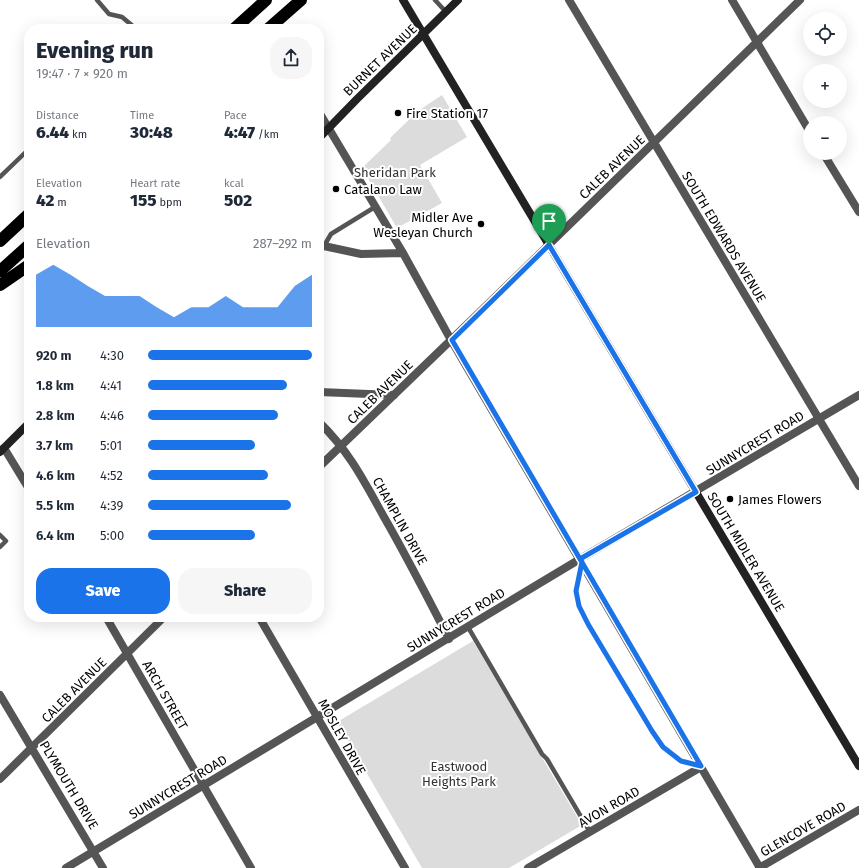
<!DOCTYPE html>
<meta charset="utf-8">
<style>
body{margin:0;font-family:"Fira Sans",sans-serif;background:#f6f6f7;color:#1f2937;height:100vh;display:flex;flex-direction:column;font-size:15px;white-space:nowrap}
*{box-sizing:border-box;margin:0}
p{font-size:13px;color:#747a83}
.icon{flex:none;width:22px;height:22px;fill:none;stroke:currentColor;stroke-width:2;stroke-linecap:round;stroke-linejoin:round}
.map{position:relative;flex:1;overflow:hidden}
.details{position:absolute;left:24px;top:24px;width:300px;height:598px;display:flex;flex-direction:column;background:#fff;border-radius:16px;box-shadow:0 4px 16px #0002}
.details>*{flex:none}
.controls{position:absolute;left:803px;top:12px;display:grid;gap:8px}
.controls a{display:grid;place-items:center;width:44px;height:44px;border-radius:50%;background:#fff;box-shadow:0 4px 16px #0002;font-size:20px}
.pin{position:absolute;display:grid;place-items:center;width:34px;height:34px;color:#fff;margin:-41px -17px;border-radius:50% 50% 50% 0;rotate:-45deg;box-shadow:0 0 4px #0007}
.pin .icon{rotate:45deg}
.round{display:grid;place-items:center;flex:none;width:42px;height:42px;border-radius:16px;background:#f6f6f7}
.headline{display:flex;align-items:center;justify-content:space-between;height:68px;padding:0 12px}
h1{font-size:22px;font-weight:800;line-height:30px}
.metrics{display:grid;grid-template-columns:repeat(3,1fr);gap:6px;height:68px;padding:4px 12px}
.metrics div{display:grid;align-content:center}
.metrics b{font-size:17px;font-weight:800}
.metrics small{font-size:11px;font-weight:400}
.metrics p{font-size:11px}
.chart{height:112px;padding:8px 12px}
.chart p{display:flex;justify-content:space-between}
.chart svg{width:100%;height:72px;margin-top:4px;fill:#1a73e8;opacity:.7}
.primary-button{display:flex;gap:8px;margin-top:auto;padding:8px 12px}
.primary-button a{flex:1;height:46px;border-radius:16px;background:#1a73e8;color:#fff;font-size:16px;font-weight:800;line-height:46px;text-align:center}
.primary-button a+a{background:#f6f6f7;color:#1f2937}
ul{padding:0 12px;list-style:none;font-size:13px}
li{display:grid;grid-template-columns:64px 48px 1fr;align-items:center;height:30px}
li i{height:10px;border-radius:5px;background:#1a73e8}
.map>svg:first-child{display:block}
.green{fill:#dcdcdc}
.lines{fill:none;stroke-linecap:round;stroke-linejoin:round}
.lane{stroke:#555;stroke-width:4.5}
.street{stroke:#555;stroke-width:8}
.secondary{stroke:#222;stroke-width:8}
.highway{stroke:#000;stroke-width:12}
.route-casing{stroke:#fff;stroke-width:8}
.route{stroke:#1a73e8;stroke-width:5}
.poi-dot{fill:#000;stroke:#fff;stroke-width:1.5}
.labels{text-anchor:middle;dominant-baseline:central;stroke-width:4;stroke-linejoin:round;paint-order:stroke}
.street-label{font-size:13px;fill:#000;stroke:#fff}
.poi-label{font-size:13px;fill:#000;stroke:#fff;text-anchor:start}
.park-label{font-size:13px;fill:#333;stroke:#fff}
</style>
<div class="map">
<svg width="859" height="868" viewBox="0 0 859 868">
<rect width="100%" height="100%" fill="#fff"/>
<path class="green" d="M442,95l25,42 -47,28 22,38 -45,25 -35,-60 29,-28 -1,-2 28,-27z
M473,641l109,184 -73,43h-87l-85,-146z"/>
<g class="lines">
<path class="lane" d="M97,0l12,14 13,3 12,10v2
M435,0l11,12
M0,177l29,-28
M324,246l7,-12 44,-27
M0,535l6,6 -6,6
M582,564l-6,27 3,15 9,18 64,107 11,16 18,14 20,5
M468,627l74,127 5,5 43,73"/>
<path class="street" d="M569,0l290,486
M732,0l78,132
M319,112l84,141 48,87 309,528
M823,153l36,59
M319,245l42,9 42,-1
M319,392l75,3
M319,422c30,29 45,59 65,95 23,40 44,81 65,122
M4,448l25,41
M319,467l132,-127 349,-340
M106,617l145,251
M259,617l146,251
M0,695l103,173
M0,779l164,-162
M66,868l514,-309 279,-164
M528,868l173,-101
M759,868l100,-58"/>
<path class="secondary" d="M403,0l456,766
M319,138l38,-39 101,-99
M0,452l29,-29"/>
<path class="highway" d="M234,29l32,-29
M268,29l33,-29
M0,241l29,-27
M0,271l29,-26
M0,285l29,-20"/>
</g>
<g class="lines">
<g class="route-casing">
<path id="route" d="M549,245l-97,95 249,426 -20,-5 -18,-14 -11,-16 -64,-107 -9,-18 -3,-15 6,-29 -2,-3 116,-67 -147,-247"/>
</g>
<use href="#route" class="route"/>
</g>
<g class="poi-dot">
<circle cx="398" cy="113" r="4"/>
<circle cx="336" cy="189" r="4"/>
<circle cx="481" cy="224" r="4"/>
<circle cx="730" cy="499" r="4"/>
</g>
<g class="labels">
<g class="street-label">
<text transform="translate(380 60) rotate(-44)">BURNET AVENUE</text>
<text transform="translate(612 167) rotate(-44)">CALEB AVENUE</text>
<text transform="translate(724 237) rotate(59)">SOUTH EDWARDS AVENUE</text>
<text transform="translate(380 392) rotate(-44)">CALEB AVENUE</text>
<text transform="translate(755 443) rotate(-31)">SUNNYCREST ROAD</text>
<text transform="translate(400 521) rotate(61)">CHAMPLIN DRIVE</text>
<text transform="translate(746 552) rotate(59)">SOUTH MIDLER AVENUE</text>
<text transform="translate(456 620) rotate(-31)">SUNNYCREST ROAD</text>
<text transform="translate(74 690) rotate(-45)">CALEB AVENUE</text>
<text transform="translate(165 695) rotate(60)">ARCH STREET</text>
<text transform="translate(342 737) rotate(61)">MOSLEY DRIVE</text>
<text transform="translate(69 785) rotate(59)">PLYMOUTH DRIVE</text>
<text transform="translate(178 787) rotate(-31)">SUNNYCREST ROAD</text>
<text transform="translate(609 807) rotate(-30)">AVON ROAD</text>
<text transform="translate(803 829) rotate(-30)">GLENCOVE ROAD</text>
</g>
<g class="poi-label">
<text x="406" y="113">Fire Station 17</text>
<text x="344" y="189">Catalano Law</text>
<text x="473" y="217" text-anchor="end">Midler Ave<tspan x="473" dy="15">Wesleyan Church</tspan></text>
<text x="738" y="499">James Flowers</text>
</g>
<g class="park-label">
<text x="395" y="172">Sheridan Park</text>
<text x="459" y="766">Eastwood<tspan x="459" dy="15">Heights Park</tspan></text>
</g>
</g>
</svg>
<div class="controls">
<a><svg class="icon" aria-label="locate" viewBox="0 0 24 24"><circle cx="12" cy="12" r="6"/><path d="M12 2v4M12 18v4M2 12h4M18 12h4"/></svg></a>
<a>+</a>
<a>−</a>
</div>
<div class="pin" style="left:549px;top:245px;background:#1e9e55"><svg class="icon" aria-label="arrive" viewBox="0 0 24 24"><path d="M6 21V4h12l-3 4 3 4H6"/></svg></div>
<section class="details">
<div class="headline"><div><h1>Evening run</h1><p>19:47 · 7 × 920 m</p></div><a class="round"><svg class="icon" aria-label="share" viewBox="0 0 24 24"><path d="M12 15V3M7 8l5-5 5 5M5 13v7h14v-7"/></svg></a></div>
<div class="metrics">
<div><p>Distance</p><b>6.44<small> km</small></b></div>
<div><p>Time</p><b>30:48</b></div>
<div><p>Pace</p><b>4:47<small> /km</small></b></div>
</div>
<div class="metrics">
<div><p>Elevation</p><b>42<small> m</small></b></div>
<div><p>Heart rate</p><b>155<small> bpm</small></b></div>
<div><p>kcal</p><b>502</b></div>
</div>
<div class="chart"><p><span>Elevation</span>287–292 m</p>
<svg viewBox="0 0 160 44" preserveAspectRatio="none"><path d="M0 44V12L10 6L20 12L30 19L40 25L50 25L60 25L70 32L80 38L90 32L100 32L110 25L120 32L130 32L140 32L150 19L160 12V44z"/></svg>
</div>
<ul>
<li><b>920 m</b>4:30<i style="width:100%"></i></li>
<li><b>1.8 km</b>4:41<i style="width:85%"></i></li>
<li><b>2.8 km</b>4:46<i style="width:79%"></i></li>
<li><b>3.7 km</b>5:01<i style="width:65%"></i></li>
<li><b>4.6 km</b>4:52<i style="width:73%"></i></li>
<li><b>5.5 km</b>4:39<i style="width:87%"></i></li>
<li><b>6.4 km</b>5:00<i style="width:65%"></i></li>
</ul>
<div class="primary-button"><a>Save</a><a>Share</a></div>
</section>
</div>
